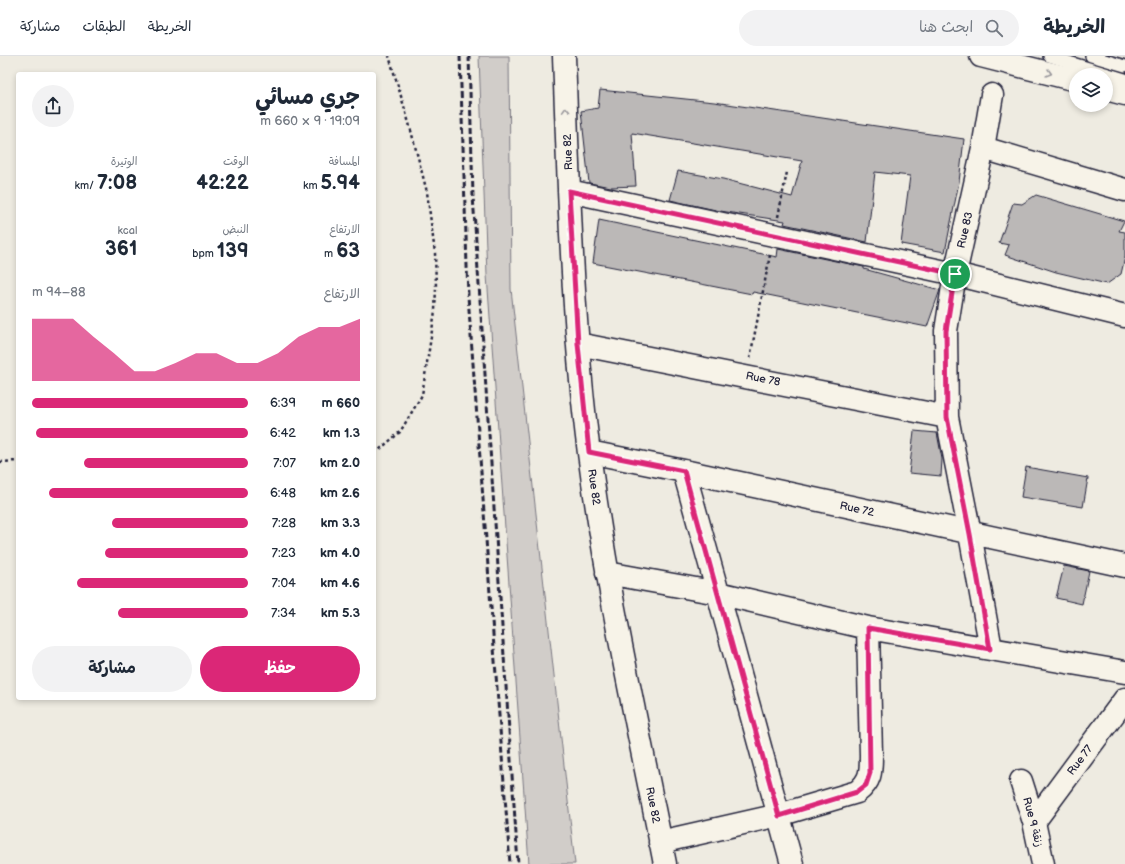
<!DOCTYPE html>
<html lang="ar">
<meta charset="utf-8">
<style>
body{margin:0;font-family:"Balsamiq Sans","Playpen Sans Arabic",sans-serif;background:#f2f2f3;color:#1f2937;direction:rtl;height:100vh;display:flex;flex-direction:column;font-size:15px;white-space:nowrap}
*{box-sizing:border-box;margin:0}
p{font-size:13px;color:#747a83}
.icon{flex:none;width:22px;height:22px;fill:none;stroke:currentColor;stroke-width:2;stroke-linecap:round;stroke-linejoin:round}
.map{position:relative;flex:1;overflow:hidden;direction:ltr}
.details{position:absolute;left:16px;top:16px;width:360px;height:628px;display:flex;flex-direction:column;background:#fff;border-radius:4px;box-shadow:0 2px 6px #0003;direction:rtl}
.details>*{flex:none}
.fabs{position:absolute;left:1069px;top:12px;display:grid;gap:8px}
.fabs a{display:grid;place-items:center;width:44px;height:44px;border-radius:50%;background:#fff;box-shadow:0 2px 6px #0003;font-size:20px}
.pin{position:absolute;display:grid;place-items:center;width:34px;height:34px;color:#fff;margin:-17px;border:2px solid #fff;border-radius:50%;box-shadow:0 1px 4px #0007}
.round{display:grid;place-items:center;flex:none;width:42px;height:42px;border-radius:21px;background:#f2f2f3}
.overview{display:flex;align-items:center;justify-content:space-between;height:68px;padding:0 16px}
h1{font-size:22px;font-weight:700;line-height:30px}
.stats{display:grid;grid-template-columns:repeat(3,1fr);gap:6px;height:68px;padding:4px 16px}
.stats div{display:grid;align-content:center}
.stats b{font-size:20px;font-weight:700}
.stats small{font-size:11px;font-weight:400}
.stats p{font-size:11px}
.chart{height:112px;padding:8px 16px}
.chart p{display:flex;justify-content:space-between}
.chart svg{width:100%;height:72px;margin-top:4px;fill:#db2777;opacity:.7}
.primary-button{display:flex;gap:8px;margin-top:auto;padding:8px 16px}
.primary-button a{flex:1;height:46px;border-radius:24px;background:#db2777;color:#fff;font-size:16px;font-weight:700;line-height:46px;text-align:center}
.primary-button a+a{background:#f2f2f3;color:#1f2937}
ul{padding:0 16px;list-style:none;font-size:13px}
li{display:grid;grid-template-columns:64px 48px 1fr;align-items:center;height:30px}
li i{height:10px;border-radius:5px;background:#db2777}
header{display:flex;align-items:center;gap:24px;box-sizing:border-box;height:56px;padding:0 20px;background:#fff;border-bottom:1px solid #e0e1e3}
header strong{font-size:19px}
nav{display:flex;gap:22px;margin-inline-start:auto;font-size:14px}
.search{width:280px;height:36px;background:#f2f2f3;display:flex;align-items:center;gap:10px;box-sizing:border-box;padding:0 14px;border-radius:22px;color:#747a83;font-size:15px}
.map>svg:first-child{display:block}
.green{fill:#d1cdc9;stroke:#7a7882}
.building{fill:#bbb8b7;stroke:#22223b}
.lines{fill:none;stroke-linecap:round;stroke-linejoin:round}
.service-casing{stroke:#22223b;stroke-width:14}
.minor-casing{stroke:#22223b;stroke-width:25}
.primary-casing{stroke:#22223b;stroke-width:25}
.path{stroke:#22223b;stroke-width:2.5;stroke-dasharray:3 3;stroke-linecap:butt}
.service{stroke:#f7f3e8;stroke-width:11}
.minor{stroke:#f7f3e8;stroke-width:22}
.primary{stroke:#f7f3e8;stroke-width:22}
.rail{stroke:#22223b;stroke-width:3;stroke-dasharray:6 3;stroke-linecap:butt}
.oneway{stroke:#97959a}
.route-casing{stroke:#fff;stroke-width:8}
.route{stroke:#db2777;stroke-width:5}
.labels{text-anchor:middle;dominant-baseline:central;stroke-width:3;stroke-linejoin:round;paint-order:stroke}
.street-label{font-size:11px;fill:#22223b;stroke:#f7f3e8}
</style>
<header>
<strong>الخريطة</strong>
<div class="search"><svg class="icon" aria-label="search" viewBox="0 0 24 24"><circle cx="10" cy="10" r="6"/><path d="M15 15l6 6"/></svg>ابحث هنا</div>
<nav><a>الخريطة</a><a>الطبقات</a><a>مشاركة</a></nav>
</header>
<div class="map">
<svg width="1125" height="808" viewBox="0 0 1125 808">
<rect width="100%" height="100%" fill="#eeebe1"/>
<filter id="ink" filterUnits="userSpaceOnUse"><feTurbulence type="fractalNoise" baseFrequency=".025" numOctaves="2"/><feDisplacementMap in="SourceGraphic" scale="8" xChannelSelector="R" yChannelSelector="G"/><feConvolveMatrix kernelMatrix="1 2 1 2 8 2 1 2 1" color-interpolation-filters="sRGB"/></filter>
<g filter="url(#ink)">
<path class="green" d="M479,0h30l2,233 64,575h-46l-42,-589z"/>
<path class="building" d="M600,34l114,12 250,37 -5,43 -14,70 -44,-8 9,-68 -35,-4 -8,70 -83,-18 1,-3 -65,-10 -50,-11 8,-29 45,8 69,18 10,-36 -170,-28 4,53 -25,1 -22,-4 -8,-72 17,-3z
M1036,139l88,26 -5,10 6,1v25l-4,17 -14,10 -51,-12 -51,-17 4,-10 -10,-2 14,-40 9,1z
M599,164l178,37 1,-8 86,18v2l76,21 -13,37 -174,-35 -1,2 -82,-16 -77,-15z
M914,375l23,2 5,26 -1,17 -32,-3z
M1026,411l62,11 -5,29 -62,-10z
M1064,510l25,5 -7,33 -26,-6z"/>
<g class="lines">
<g class="service-casing">
<path id="service" d="M1049,0l76,23
M1091,0l34,10"/>
</g>
<g class="minor-casing">
<path id="minor" d="M564,0c5,132 8,266 25,397 18,138 49,274 76,411
M983,92l142,42
M569,135l386,83 170,42
M578,288l369,73
M589,396l95,19 441,95
M684,415l34,122 74,271
M607,517l111,20 150,35 257,44
M991,593l-21,-115 -23,-117 -1,-86 9,-57 28,-126 9,-53
M1021,725l13,41 9,42
M1034,766l91,-123
M660,786l119,-27 78,-23c14,-11 14,-20 14,-37l-3,-127"/>
</g>
<g class="primary-casing">
<path id="primary" d="M981,0l95,24
M1106,33l19,5"/>
</g>
<path class="path" d="M778,161l9,-45
M750,302l20,-103
M374,395l5,-1 21,-18 22,-37 13,-84 1,-24 -1,-34 -8,-61 -18,-69 -20,-67
M0,406l18,-1"/>
<use href="#service" class="service"/>
<use href="#minor" class="minor"/>
<use href="#primary" class="primary"/>
<path class="rail" d="M460,0l8,240 42,568
M469,0l4,140 45,668"/>
</g>
<defs><path id="oneway-chevron" d="M-2-3.5L2.5 0L-2 3.5" fill="none" stroke-width="1.6" stroke-linecap="round" stroke-linejoin="round"/></defs>
<g class="oneway">
<use href="#oneway-chevron" transform="translate(1049 17) rotate(15)"/>
<use href="#oneway-chevron" transform="translate(566 54) rotate(-92)"/>
</g>
</g>
<g class="lines" filter="url(#ink)">
<g class="route-casing">
<path id="route" d="M569,135l386,83 -9,57 1,86 23,117 20,115 -122,-21 2,145 -4,12 -9,7 -78,24 -95,-345 -95,-19 -11,-108z"/>
</g>
<use href="#route" class="route"/>
</g>
<g class="labels">
<g class="street-label">
<text transform="translate(568 96) rotate(-92)">Rue 82</text>
<text transform="translate(965 174) rotate(-77)">Rue 83</text>
<text transform="translate(763 323) rotate(11)">Rue 78</text>
<text transform="translate(594 431) rotate(82)">Rue 82</text>
<text transform="translate(857 453) rotate(12)">Rue 72</text>
<text transform="translate(1080 704) rotate(-53)">Rue 77</text>
<text transform="translate(653 749) rotate(79)">Rue 82</text>
<text transform="translate(1033 766) rotate(75)">Rue 9 زنقة</text>
</g>
</g>
</svg>
<div class="fabs">
<a><svg class="icon" aria-label="layers" viewBox="0 0 24 24"><path d="M12 4l9 5-9 5-9-5zM3 14l9 5 9-5"/></svg></a>
</div>
<div class="pin" style="left:955px;top:218px;background:#1e9e55"><svg class="icon" aria-label="arrive" viewBox="0 0 24 24"><path d="M6 21V4h12l-3 4 3 4H6"/></svg></div>
<section class="details">
<div class="overview"><div><h1>جري مسائي</h1><p>19:09 · 9 × 660 m</p></div><a class="round"><svg class="icon" aria-label="share" viewBox="0 0 24 24"><path d="M12 15V3M7 8l5-5 5 5M5 13v7h14v-7"/></svg></a></div>
<div class="stats">
<div><p>المسافة</p><b>5.94<small> km</small></b></div>
<div><p>الوقت</p><b>42:22</b></div>
<div><p>الوتيرة</p><b>7:08<small> /km</small></b></div>
</div>
<div class="stats">
<div><p>الارتفاع</p><b>63<small> m</small></b></div>
<div><p>النبض</p><b>139<small> bpm</small></b></div>
<div><p>kcal</p><b>361</b></div>
</div>
<div class="chart"><p><span>الارتفاع</span>88–94 m</p>
<svg viewBox="0 0 160 44" preserveAspectRatio="none"><path d="M0 44V6L10 6L20 6L30 17L40 27L50 38L60 38L70 33L80 27L90 27L100 33L110 33L120 27L130 17L140 11L150 11L160 6V44z"/></svg>
</div>
<ul>
<li><b>660 m</b>6:39<i style="width:100%"></i></li>
<li><b>1.3 km</b>6:42<i style="width:98%"></i></li>
<li><b>2.0 km</b>7:07<i style="width:76%"></i></li>
<li><b>2.6 km</b>6:48<i style="width:92%"></i></li>
<li><b>3.3 km</b>7:28<i style="width:63%"></i></li>
<li><b>4.0 km</b>7:23<i style="width:66%"></i></li>
<li><b>4.6 km</b>7:04<i style="width:79%"></i></li>
<li><b>5.3 km</b>7:34<i style="width:60%"></i></li>
</ul>
<div class="primary-button"><a>حفظ</a><a>مشاركة</a></div>
</section>
</div>
